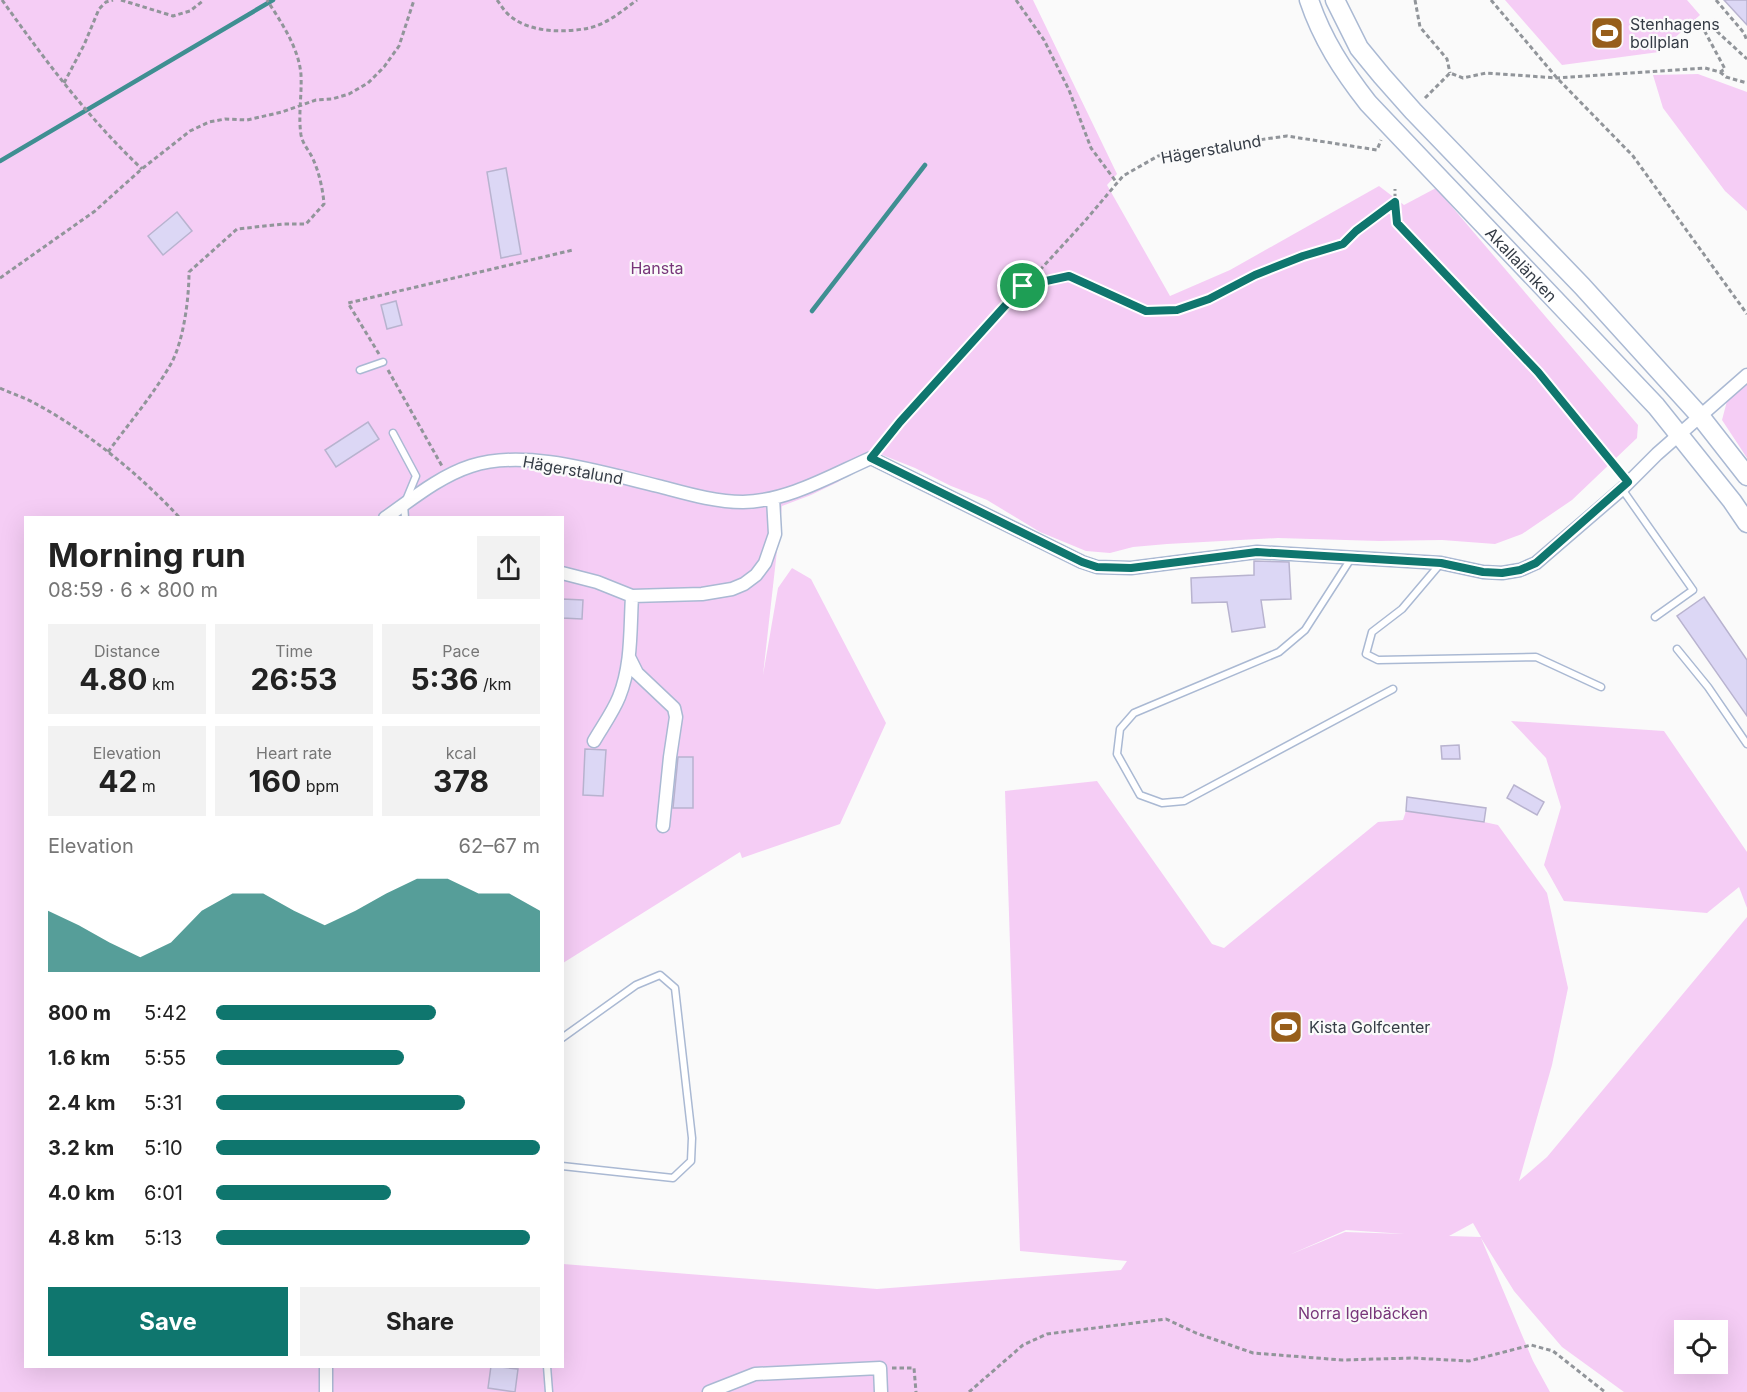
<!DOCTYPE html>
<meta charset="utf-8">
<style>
body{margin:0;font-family:Inter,sans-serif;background:#f2f2f2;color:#222;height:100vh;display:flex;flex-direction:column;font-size:22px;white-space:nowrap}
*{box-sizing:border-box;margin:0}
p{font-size:20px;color:#767676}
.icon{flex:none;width:33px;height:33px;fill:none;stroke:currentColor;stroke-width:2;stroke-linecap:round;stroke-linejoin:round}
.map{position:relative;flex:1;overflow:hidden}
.drawer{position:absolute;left:24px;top:516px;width:540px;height:852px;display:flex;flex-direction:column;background:#fff;border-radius:0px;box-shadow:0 6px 24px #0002}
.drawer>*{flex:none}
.controls{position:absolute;left:1674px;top:1320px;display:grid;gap:12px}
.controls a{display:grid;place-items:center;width:54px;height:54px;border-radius:0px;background:#fff;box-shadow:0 6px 24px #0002;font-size:30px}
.pin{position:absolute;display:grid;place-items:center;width:51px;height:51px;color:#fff;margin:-26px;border:3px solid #fff;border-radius:50%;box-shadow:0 2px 6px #0007}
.round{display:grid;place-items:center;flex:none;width:63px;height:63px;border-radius:0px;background:#f2f2f2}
.headline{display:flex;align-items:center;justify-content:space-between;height:102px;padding:0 24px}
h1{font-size:33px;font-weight:700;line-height:45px}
.stats{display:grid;grid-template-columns:repeat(3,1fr);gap:9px;height:102px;padding:6px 24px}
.stats div{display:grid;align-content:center;border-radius:0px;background:#f2f2f2;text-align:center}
.stats b{font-size:30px;font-weight:700}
.stats small{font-size:16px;font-weight:400}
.stats p{font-size:16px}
.chart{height:168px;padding:12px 24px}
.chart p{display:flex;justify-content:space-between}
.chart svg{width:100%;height:108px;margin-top:6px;fill:#0f766e;opacity:.7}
.button{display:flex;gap:12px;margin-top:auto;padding:12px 24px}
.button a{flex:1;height:69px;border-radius:0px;background:#0f766e;color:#fff;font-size:24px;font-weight:700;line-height:69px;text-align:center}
.button a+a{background:#f2f2f2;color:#222}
ul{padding:0 24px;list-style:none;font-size:20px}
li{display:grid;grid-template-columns:96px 72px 1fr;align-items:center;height:45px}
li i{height:15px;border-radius:8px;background:#0f766e}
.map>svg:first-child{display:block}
.green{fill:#f5cdf5;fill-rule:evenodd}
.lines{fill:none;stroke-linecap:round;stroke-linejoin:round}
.stream{stroke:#3f8f92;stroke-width:4.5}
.building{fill:#dcd7f5;stroke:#b8b3cf;stroke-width:1.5}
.service-casing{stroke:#aab9d3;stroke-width:9}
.minor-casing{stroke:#aab9d3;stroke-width:15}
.secondary-casing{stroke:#aab9d3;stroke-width:21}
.path{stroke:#91959a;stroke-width:3;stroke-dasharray:4.5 3;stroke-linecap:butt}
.service{stroke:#fff;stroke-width:6}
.minor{stroke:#fff;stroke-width:12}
.secondary{stroke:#fff;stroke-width:18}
.route-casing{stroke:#fff;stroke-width:12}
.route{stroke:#0f766e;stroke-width:8}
.labels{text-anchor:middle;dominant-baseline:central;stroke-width:4.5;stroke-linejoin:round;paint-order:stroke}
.poi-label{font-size:16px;fill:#353c46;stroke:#fafafa;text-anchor:start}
.street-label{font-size:16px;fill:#353c46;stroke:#fafafa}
.park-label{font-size:16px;fill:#78367a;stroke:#fafafa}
</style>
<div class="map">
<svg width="1747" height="1392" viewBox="0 0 1747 1392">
<rect width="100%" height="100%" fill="#fafafa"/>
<path class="green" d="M0,0h1033l84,174 -10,11 63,111 60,-26 149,-84 25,19 32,-17 202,237 -1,13 -65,62 -50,34 -27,10 -53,-4 -63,1 -101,-3 -111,6 -34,3 -23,6 -24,-2 -46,-19 -53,-32 -36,-14 -36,-18 -35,-14 -42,28 -27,13 -29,11 -19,169 15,-87 14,-20 19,11 75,144 -46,101 -98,34 -2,-6 -177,111 -1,-445h-536v848h536l1,-102 314,25 244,-19 6,-9 -107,-10 -15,-460 92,-10 115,163 12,4 154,-126 25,-2 3,-9 78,11 14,3 49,68 21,95 -16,77 -33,116 28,-24 200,-240v475h-123l-62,-45 -48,-56 -33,-53 52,123 17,31h-1550zM1473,1223l8,14 -32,-1zM1346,1230l59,4 -60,-2 -56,23zM1684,1330h34v34h-34z
M1505,0h182l13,15 -41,37 -97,13z
M1698,74l49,18v119l-22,-20 -62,-83 -10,-33z
M1747,384v74l-25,-38 5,-19z
M1511,721l153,10 83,121v56l-8,-21 -32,26 -143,-12 -20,-36 17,-58 -15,-49z"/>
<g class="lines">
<path class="stream" d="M0,161l273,-161
M812,311l113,-146"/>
</g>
<path class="building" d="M1724,0h23v25z
M506,168l15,86 -20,4 -14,-86z
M177,212l15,19 -29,24 -15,-19z
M396,301l6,24 -15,4 -6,-24z
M368,422l11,17 -43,28 -11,-17z
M1254,561l35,1 2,37 -30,1 4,27 -33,5 -5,-30 -35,1 -1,-25 63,-3z
M1704,597l43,63v56l-70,-100z
M562,599l21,1 -1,19 -20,-1z
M1459,745l1,14h-18l-1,-13z
M585,749l21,1 -3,46 -20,-1z
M678,757h15v51h-20z
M1514,785l30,17 -7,13 -30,-17z
M1407,797l79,11 -2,14 -78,-11z
M491,1366l27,3 -3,23 -27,-4z"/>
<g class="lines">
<g class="service-casing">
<path id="service" d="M360,370l23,-8
M393,433l23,43 -12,29 1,13
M1622,489l71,101 -38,27
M1352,557l-47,73 -26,22 -145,61 -14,16 -3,25 23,41 22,8 22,-2 209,-112
M1441,563l-39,46 -30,23 -6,22 12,6 158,-3 65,30
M1677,649l31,38 39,57
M562,1038l74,-53 24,-10 15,13 17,150 -1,23 -18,17 -111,-12
M547,1366l2,26"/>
</g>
<g class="minor-casing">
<path id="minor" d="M385,518c27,-19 55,-42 86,-52 55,-18 132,7 187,20 27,7 56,16 85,16 45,-1 87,-26 128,-44l211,104 15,5 34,1 126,-16 184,11 42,9 19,1 18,-3 16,-7 86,-74 35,-35 90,-79
M562,573l35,9 35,14 70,-2 30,-5 12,-5 12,-9 9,-12 10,-29 -2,-36
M629,657l8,16 37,35 2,9 -6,40 -7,69
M594,741c8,-14 19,-29 25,-44 13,-32 11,-67 13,-101
M326,1392v-26
M709,1392l46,-18 125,-6 1,24"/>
</g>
<g class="secondary-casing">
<g id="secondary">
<path id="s1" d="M1309,0c13,39 34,71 59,103l288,303 76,95 15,22"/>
<path d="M1335,0l24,48 23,28 31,35 169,175 118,130 47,60"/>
</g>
</g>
<path class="path" d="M2,0c43,60 86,118 140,169
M121,0l52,16 17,-5 14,-11
M497,0c4,5 7,11 12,15 20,18 55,18 80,13 18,-4 33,-17 48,-28
M1016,0l28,40 25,50 22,58 26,35
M1415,0l5,27 27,32 3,14
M1491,0l66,78 76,78 114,158
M1716,0l28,33 3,8
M1720,72l6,5 21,6
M64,83l20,-38 15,-36 7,-7 7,-2
M1425,98l25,-25 13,5 23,-5 71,5 148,-10 15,4 5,-3 -21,-39 6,-5 37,34
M1395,202l2,21 141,149 83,102
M0,278l95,-67 48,-43 47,-37 19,-9 16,-3 22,1 35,-8 34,-12 16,-1 17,-5 19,-11 16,-16 15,-21 15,-46
M1023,286l46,-10 77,35 31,-1 32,-11 46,-24 48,-19 40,-12 13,-13 39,-29v-13
M379,354l-31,-51 225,-53
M388,370l54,96
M0,388c13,6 26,10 38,17 50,27 103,71 142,113
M879,448l21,-26 185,-201 32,-38 6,-7 35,-20 57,-10 72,-10 90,14 4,-10
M108,452c22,-30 46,-58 64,-90 12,-24 17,-64 17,-90l48,-43 46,-5h23l18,-20c-1,-14 -5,-32 -11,-45 -4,-9 -10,-14 -12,-24 -3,-20 1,-40 0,-60 -2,-27 -20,-53 -34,-75
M892,1368h22l2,24
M969,1392l54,-47 24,-11 119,-15 30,14 57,20 89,7 70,-2 57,3 62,-16 22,6 52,41"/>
<use href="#service" class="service"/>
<use href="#minor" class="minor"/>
<use href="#secondary" class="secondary"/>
</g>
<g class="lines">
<g class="route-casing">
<path id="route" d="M1395,202l2,21 141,149 90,110 -92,81 -16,7 -18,3 -19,-1 -42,-9 -184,-11 -126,16 -34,-1 -15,-5 -211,-104 29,-36 123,-136 46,-10 77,35 31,-1 32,-11 46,-24 48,-19 40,-12 13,-13z"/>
</g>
<use href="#route" class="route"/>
</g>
<defs>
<g id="stadium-square" transform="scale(1.725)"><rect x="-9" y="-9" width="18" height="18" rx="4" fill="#975e1a" stroke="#fafafa"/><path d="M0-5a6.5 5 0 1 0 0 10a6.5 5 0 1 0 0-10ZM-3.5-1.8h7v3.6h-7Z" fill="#fff"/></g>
</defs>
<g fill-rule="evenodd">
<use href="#stadium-square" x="1607" y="33"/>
<use href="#stadium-square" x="1286" y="1027"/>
</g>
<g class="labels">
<g class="poi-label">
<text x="1630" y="24">Stenhagens<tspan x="1630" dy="18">bollplan</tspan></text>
<text x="1309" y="1027">Kista Golfcenter</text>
</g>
<g class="street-label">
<text transform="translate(1211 149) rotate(-10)">Hägerstalund</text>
<text stroke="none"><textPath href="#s1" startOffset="342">Akallalänken</textPath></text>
<text transform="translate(573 470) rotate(10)">Hägerstalund</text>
</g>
<g class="park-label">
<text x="657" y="268">Hansta</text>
<text x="1363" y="1313">Norra Igelbäcken</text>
</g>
</g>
</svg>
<div class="controls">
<a><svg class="icon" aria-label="locate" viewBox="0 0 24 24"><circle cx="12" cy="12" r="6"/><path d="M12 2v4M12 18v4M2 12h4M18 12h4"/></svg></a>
</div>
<div class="pin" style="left:1023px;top:286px;background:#1e9e55"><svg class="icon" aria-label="arrive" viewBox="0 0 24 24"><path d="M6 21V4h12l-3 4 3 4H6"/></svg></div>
<section class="drawer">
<div class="headline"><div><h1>Morning run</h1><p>08:59 · 6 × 800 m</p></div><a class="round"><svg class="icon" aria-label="share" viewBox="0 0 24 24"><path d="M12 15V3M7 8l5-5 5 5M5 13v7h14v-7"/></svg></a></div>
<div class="stats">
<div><p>Distance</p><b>4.80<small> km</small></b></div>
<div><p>Time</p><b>26:53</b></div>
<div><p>Pace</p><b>5:36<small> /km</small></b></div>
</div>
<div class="stats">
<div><p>Elevation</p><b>42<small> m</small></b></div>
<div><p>Heart rate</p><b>160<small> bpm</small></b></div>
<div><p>kcal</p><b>378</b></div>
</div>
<div class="chart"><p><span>Elevation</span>62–67 m</p>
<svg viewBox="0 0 160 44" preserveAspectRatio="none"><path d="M0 44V19L10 25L20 32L30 38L40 32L50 19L60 12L70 12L80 19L90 25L100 19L110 12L120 6L130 6L140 12L150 12L160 19V44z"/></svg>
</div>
<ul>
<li><b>800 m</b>5:42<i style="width:68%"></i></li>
<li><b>1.6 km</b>5:55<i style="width:58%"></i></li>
<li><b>2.4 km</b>5:31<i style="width:77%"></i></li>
<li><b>3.2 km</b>5:10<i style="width:100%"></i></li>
<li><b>4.0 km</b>6:01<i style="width:54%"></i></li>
<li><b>4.8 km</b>5:13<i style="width:97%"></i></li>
</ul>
<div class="button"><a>Save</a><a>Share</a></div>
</section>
</div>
